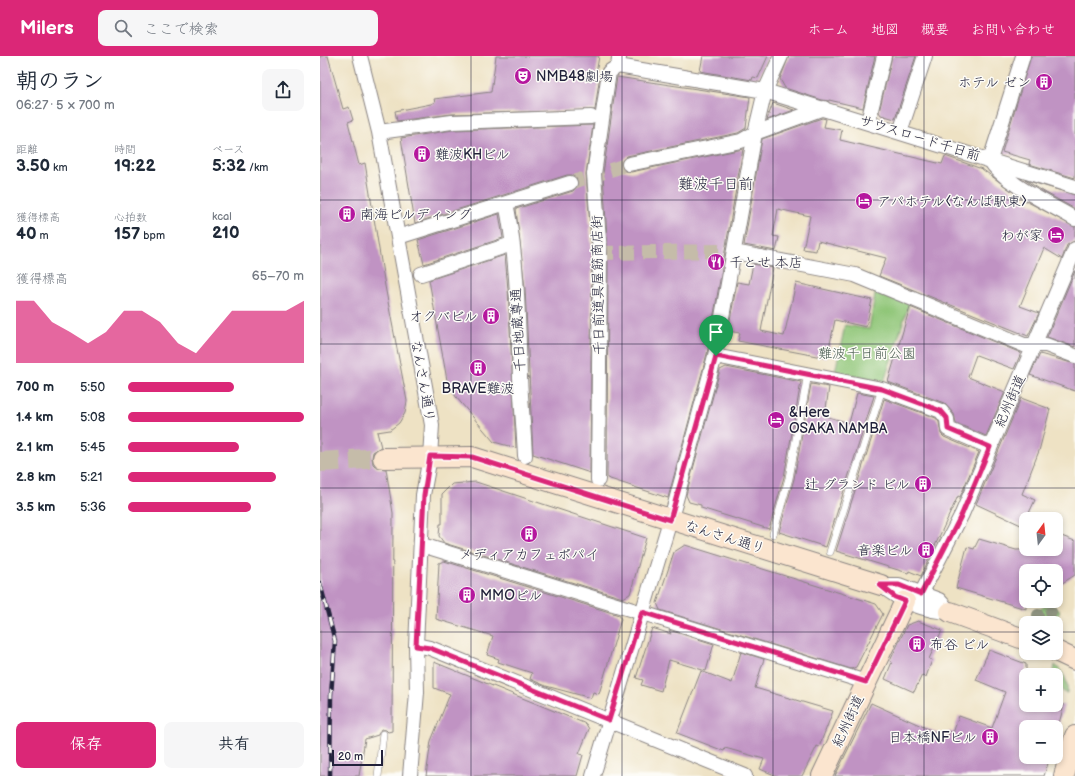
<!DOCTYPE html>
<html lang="ja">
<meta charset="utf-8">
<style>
body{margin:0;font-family:"Balsamiq Sans","Klee One",sans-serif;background:#f6f6f7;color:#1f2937;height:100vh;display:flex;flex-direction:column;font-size:15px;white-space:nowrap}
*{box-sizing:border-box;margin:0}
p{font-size:13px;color:#747a83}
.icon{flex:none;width:22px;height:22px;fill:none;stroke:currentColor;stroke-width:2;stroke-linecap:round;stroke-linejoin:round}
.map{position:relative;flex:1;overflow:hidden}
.side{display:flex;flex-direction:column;background:#fff;width:320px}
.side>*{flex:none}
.needle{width:26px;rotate:15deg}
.controls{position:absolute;left:699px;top:456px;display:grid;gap:8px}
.controls a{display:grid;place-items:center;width:44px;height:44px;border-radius:8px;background:#fff;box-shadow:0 2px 6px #0003;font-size:20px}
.scale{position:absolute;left:12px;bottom:10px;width:51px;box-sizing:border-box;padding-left:4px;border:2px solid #22223b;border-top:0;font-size:11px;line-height:14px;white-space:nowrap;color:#22223b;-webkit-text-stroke:3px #fdfcf7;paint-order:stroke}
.pin{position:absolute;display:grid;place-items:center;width:34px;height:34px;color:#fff;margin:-41px -17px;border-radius:50% 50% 50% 0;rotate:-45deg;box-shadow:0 0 4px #0007}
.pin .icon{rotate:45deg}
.round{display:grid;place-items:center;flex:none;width:42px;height:42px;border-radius:8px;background:#f6f6f7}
.headline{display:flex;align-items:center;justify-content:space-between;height:68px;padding:0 16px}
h1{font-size:22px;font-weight:700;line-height:30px}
.figures{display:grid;grid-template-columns:repeat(3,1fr);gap:6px;height:68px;padding:4px 16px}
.figures div{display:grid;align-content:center}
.figures b{font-size:17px;font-weight:700}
.figures small{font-size:11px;font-weight:400}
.figures p{font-size:11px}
.chart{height:112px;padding:8px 16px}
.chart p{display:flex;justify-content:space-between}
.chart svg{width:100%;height:72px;margin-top:4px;fill:#db2777;opacity:.7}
.action{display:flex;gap:8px;margin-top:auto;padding:8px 16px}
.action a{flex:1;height:46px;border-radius:8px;background:#db2777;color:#fff;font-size:16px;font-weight:700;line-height:46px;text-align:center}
.action a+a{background:#f6f6f7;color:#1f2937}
ul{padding:0 16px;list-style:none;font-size:13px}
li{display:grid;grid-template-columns:64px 48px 1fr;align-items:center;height:30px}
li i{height:10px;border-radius:5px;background:#db2777}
header{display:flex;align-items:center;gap:24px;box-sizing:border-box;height:56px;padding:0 20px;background:#db2777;color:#fff}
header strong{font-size:19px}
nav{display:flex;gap:22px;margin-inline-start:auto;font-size:14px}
.search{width:280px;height:36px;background:#f6f6f7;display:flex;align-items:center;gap:10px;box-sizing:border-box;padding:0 14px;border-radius:8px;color:#747a83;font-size:15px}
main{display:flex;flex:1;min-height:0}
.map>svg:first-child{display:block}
.green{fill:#90c678;stroke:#59745a}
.building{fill:#c093c3}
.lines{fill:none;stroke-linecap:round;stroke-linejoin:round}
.street-tunnel{stroke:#c5bca9;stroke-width:14;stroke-dasharray:14 7;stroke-linecap:butt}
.secondary-tunnel{stroke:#c5bca9;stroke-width:20;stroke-dasharray:20 10;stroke-linecap:butt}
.lane-casing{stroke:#888280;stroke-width:8}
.street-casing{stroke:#888280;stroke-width:16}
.secondary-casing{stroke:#888280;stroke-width:22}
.lane{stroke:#fff;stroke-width:7}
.street{stroke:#fff;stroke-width:14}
.secondary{stroke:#fbe5cf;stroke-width:20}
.rail-casing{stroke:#22223b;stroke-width:4.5}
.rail{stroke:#fdfcf7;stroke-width:3;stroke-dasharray:9;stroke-linecap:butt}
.tree{fill:#939884}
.route-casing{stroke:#fff;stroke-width:8}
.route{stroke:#db2777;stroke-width:5}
.grid{fill:none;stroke:#22223b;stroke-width:1;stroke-opacity:0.55}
.labels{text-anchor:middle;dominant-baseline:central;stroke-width:3;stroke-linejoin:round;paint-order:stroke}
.poi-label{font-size:14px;fill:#22223b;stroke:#fdfcf7;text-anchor:start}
.street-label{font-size:14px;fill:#22223b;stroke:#fdfcf7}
.park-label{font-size:14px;fill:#485b50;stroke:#fdfcf7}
.neighbourhood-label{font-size:15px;fill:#22223b;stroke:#fdfcf7}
</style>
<header>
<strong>Milers</strong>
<div class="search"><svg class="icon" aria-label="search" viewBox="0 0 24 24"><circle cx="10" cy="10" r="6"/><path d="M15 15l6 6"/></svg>ここで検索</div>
<nav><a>ホーム</a><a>地図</a><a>概要</a><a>お問い合わせ</a></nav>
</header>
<main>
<section class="side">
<div class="headline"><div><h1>朝のラン</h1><p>06:27 · 5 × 700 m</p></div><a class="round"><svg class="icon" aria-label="share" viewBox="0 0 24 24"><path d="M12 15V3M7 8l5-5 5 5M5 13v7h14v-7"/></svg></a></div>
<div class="figures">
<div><p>距離</p><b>3.50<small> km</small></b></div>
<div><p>時間</p><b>19:22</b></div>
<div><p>ペース</p><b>5:32<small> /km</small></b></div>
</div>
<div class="figures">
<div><p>獲得標高</p><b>40<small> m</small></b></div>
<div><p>心拍数</p><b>157<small> bpm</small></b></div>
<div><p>kcal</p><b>210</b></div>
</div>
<div class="chart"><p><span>獲得標高</span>65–70 m</p>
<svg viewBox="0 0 160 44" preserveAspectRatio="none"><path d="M0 44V6L10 6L20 19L30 25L40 32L50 25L60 12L70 12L80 19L90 32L100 38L110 25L120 12L130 12L140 12L150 12L160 6V44z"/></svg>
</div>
<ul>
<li><b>700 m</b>5:50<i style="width:60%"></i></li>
<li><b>1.4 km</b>5:08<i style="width:100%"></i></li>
<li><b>2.1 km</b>5:45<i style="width:63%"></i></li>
<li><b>2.8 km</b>5:21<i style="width:84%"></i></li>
<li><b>3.5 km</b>5:36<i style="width:70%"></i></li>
</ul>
<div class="action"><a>保存</a><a>共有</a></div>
</section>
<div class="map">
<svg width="755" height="720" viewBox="0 0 755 720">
<rect width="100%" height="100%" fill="#fdfcf7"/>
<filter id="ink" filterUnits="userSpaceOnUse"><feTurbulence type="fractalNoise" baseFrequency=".025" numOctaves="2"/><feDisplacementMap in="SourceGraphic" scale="8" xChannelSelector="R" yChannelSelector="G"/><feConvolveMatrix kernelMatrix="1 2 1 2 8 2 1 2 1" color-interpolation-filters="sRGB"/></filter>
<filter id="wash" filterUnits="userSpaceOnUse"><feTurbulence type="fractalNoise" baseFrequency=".012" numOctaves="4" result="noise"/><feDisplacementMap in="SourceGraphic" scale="16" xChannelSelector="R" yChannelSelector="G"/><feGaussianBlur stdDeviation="0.9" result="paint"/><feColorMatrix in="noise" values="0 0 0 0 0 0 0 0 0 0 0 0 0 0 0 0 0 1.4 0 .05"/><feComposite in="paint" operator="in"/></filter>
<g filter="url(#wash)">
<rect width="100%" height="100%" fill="#eee2c4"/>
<path class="green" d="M556,233l34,12 -26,81 -49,-10 10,-47 24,4z
M726,550l13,4 1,3 -11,8 -14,-5v-4z
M735,609c9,8 13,16 12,28l-4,-1 -9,-21z"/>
<g id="blocks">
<path class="building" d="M0,0h8l15,53 6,-2 4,13 -5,2 11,43 6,-2 20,123 22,115 -2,12 -6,10 -9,7 -13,2 4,15 -8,5 -1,6 1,6 4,4 9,1 7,44 -1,218 -4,1 -2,-2 -5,-1 -3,6 -13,4 -6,37h-39z
M176,0h103l-3,18h4l-5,36 -143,4 -55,7 -2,-10 36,-7 4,-2 -1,-3 57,-7z
M383,0h65l-10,22 -5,-1 -1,3 -52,-9z
M469,0h86l-12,52 -34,-8v1l-7,-1 -37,-12 -5,-9z
M572,0h24l-21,63 -14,-4 -2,-3z
M711,0h44v122l-46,-14 1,-4 -28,-8z
M297,21l133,20 -4,31 -8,5 -111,23 -6,6 2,8 8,2 112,-23 -36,205 -39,144 -61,-20 1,-225 -5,-79z
M453,47l21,7 -27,10z
M502,62l4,1 -2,8 18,3 -2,10 102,24 3,-8 37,13 42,31 51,27v14l-8,4 -5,14 -18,-11 -24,58 19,7 -11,23 -149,-60 7,-18 -68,-17 -2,10 -13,-2 7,-33 -32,-7 -5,27 6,1 -3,14 -32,-6 18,-106z
M273,69l-7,49 6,79 -2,220 -57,-19 -8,-165 -9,-80 57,-18 5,-6v-5l-6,-5h-5l-152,48 -14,-85 52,-8z
M705,124l50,15v14l-29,-16z
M179,158l4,24 -79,26 -6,-24z
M185,199l3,35 8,158 -22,-6 -38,-45 -9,-17 -18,-100z
M433,208l20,4 -12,63 23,5 12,-53 76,17 -6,27 -31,-7 -8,38 -89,-17 2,-8 -12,-2 9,-49 12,2z
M755,215v76l-28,-10z
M590,251l111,46 -7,16 -38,-14 -8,22 37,15 -19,44 -30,-13 -2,-9 -10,-11 -56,-21z
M720,298l35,10v27l-45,-16z
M406,311l75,15 -17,95 -15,52 -68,-21v-3l-12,-3 -3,-7 34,-125z
M491,328l18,3 -4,29 24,7 8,-30 17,3 -48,151 -47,-15 15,-53z
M701,342l29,11 -11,42 -17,43 13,6 -12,26 -47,-22z
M564,343l52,19 3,4 2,12 3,3 35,15 -19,45 -2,-1 -37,80 -12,-5 -1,2 -72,-22z
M156,426l170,56 -16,56 -7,4 -179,-55 -5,-7 1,-12h2v-30l10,-10z
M736,478l19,7v34l-19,12v-16h-30v38l-70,-21 11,-41 7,2 5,-10 37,11 40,-1z
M365,489l191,59 7,10 -27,53 -5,2 -191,-59 -3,-7 17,-51z
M124,505l175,54 2,4 -22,75 -6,-2 -2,6 -45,-12 -16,-7 2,-6 -34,-11 1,-3 -12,-4 6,-19 -57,-17 3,-56z
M598,565l24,9 -13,29 3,1 -6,17 -4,-2 -8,17 -29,-13 7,-17 -2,-1 17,-36z
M332,572l19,6 -2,-4 45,14 -8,27 -37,-11 -8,31 -20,-6 2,-5 -7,-2z
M669,594l37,14v41h38l-6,22h-32v30h24l-6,19h-209l36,-73 77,35 1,-7 4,2 6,-17 33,12 13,-36 -29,-12z
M421,596l23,7 -9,29 78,23 -14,36 -2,-1 -15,30h-25l-17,-7 4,-10 -39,-11 -1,3 -47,-18 24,-62 31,12z
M114,606l152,62 3,5 -10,25 4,1 -6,21h-151l5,-35 19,-47 -16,-6z"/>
</g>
</g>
<g filter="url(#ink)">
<use href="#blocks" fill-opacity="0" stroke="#888280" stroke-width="1"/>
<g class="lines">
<path class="street-tunnel" d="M250,127l59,-19
M280,197l121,-2 13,1"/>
<path class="secondary-tunnel" d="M0,406l63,-4"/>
<g class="lane-casing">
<path id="lane" d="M453,478l16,-56 19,-104
M510,496l52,-163
M58,720l5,-42"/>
</g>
<g class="street-casing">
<path id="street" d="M40,0l19,76 53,293 -2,32 -7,38 -7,150 1,47 -7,84
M703,0l-33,104c13,23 62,45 85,59
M298,10l147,25 310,96
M548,66l16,-66
M59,76l73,-10 139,-5
M580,76l25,-76
M309,108l112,-23 14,-8 69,-25
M186,147c12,57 12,116 14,174 1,26 4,53 5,79
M78,181l172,-54
M414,196l121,23 169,70h22l29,11
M101,218l91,-30
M395,300l167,33 59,22 6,8 1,10 42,18
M278,424l2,-227 -6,-79 15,-102 9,-6 1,-8
M102,489l444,137
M561,529h18l40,15 11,12
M561,529c20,17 42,26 69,27
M601,538l41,-80 113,-265
M96,589l14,3 315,128
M273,720l82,-272 40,-148 40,-223 10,-42 16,-35"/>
</g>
<g class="secondary-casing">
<path id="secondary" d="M63,402l89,-1 409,128
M630,556l76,28
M736,595l19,9
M502,720l83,-175
M744,720l11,-40"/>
</g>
<use href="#lane" class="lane"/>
<use href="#street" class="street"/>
<use href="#secondary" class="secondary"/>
<g class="rail-casing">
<path id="rail" d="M0,527l15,58 -4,54 -1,81"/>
</g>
<use href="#rail" class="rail"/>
</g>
<g class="tree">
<circle cx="731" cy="556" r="6"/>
<circle cx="718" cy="559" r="6"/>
</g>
</g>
<g class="lines" filter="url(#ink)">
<g class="route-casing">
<path id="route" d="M396,300l166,33 59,22 6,7 1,11 42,18 -28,67 -41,80 -22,-9h-19l15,12 10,4 -39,81 -224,-70 -33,108 -179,-72 -14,-2 8,-151 6,-39 42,1 198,63z"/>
</g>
<use href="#route" class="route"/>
</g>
<path class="grid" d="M151,0v720M302,0v720M453,0v720M604,0v720M0,144h755M0,288h755M0,432h755M0,576h706M736,576h19"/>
<defs>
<g id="theatre-disc" transform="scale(0.9)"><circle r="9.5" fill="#b5179e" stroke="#fdfcf7"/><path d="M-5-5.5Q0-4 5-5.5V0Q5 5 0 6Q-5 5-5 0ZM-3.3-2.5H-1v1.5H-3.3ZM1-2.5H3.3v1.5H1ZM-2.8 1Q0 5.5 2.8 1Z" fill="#fff"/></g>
<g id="building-disc" transform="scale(0.9)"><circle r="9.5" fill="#b5179e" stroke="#fdfcf7"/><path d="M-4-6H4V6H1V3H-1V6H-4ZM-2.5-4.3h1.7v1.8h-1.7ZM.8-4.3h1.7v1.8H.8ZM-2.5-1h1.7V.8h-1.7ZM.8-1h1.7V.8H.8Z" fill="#fff"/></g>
<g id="hotel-disc" transform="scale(0.9)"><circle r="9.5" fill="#b5179e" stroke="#fdfcf7"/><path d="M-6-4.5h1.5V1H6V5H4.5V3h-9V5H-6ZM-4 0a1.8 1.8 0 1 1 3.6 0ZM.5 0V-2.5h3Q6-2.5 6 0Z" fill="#fff"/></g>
<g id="restaurant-disc" transform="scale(0.9)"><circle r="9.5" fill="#b5179e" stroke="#fdfcf7"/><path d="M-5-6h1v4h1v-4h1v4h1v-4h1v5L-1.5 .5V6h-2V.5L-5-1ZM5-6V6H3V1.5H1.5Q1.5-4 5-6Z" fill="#fff"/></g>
</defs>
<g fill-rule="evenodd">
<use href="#theatre-disc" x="203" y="20"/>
<use href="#building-disc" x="724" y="26"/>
<use href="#building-disc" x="102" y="98"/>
<use href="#hotel-disc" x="544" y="145"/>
<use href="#building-disc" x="27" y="158"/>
<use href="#hotel-disc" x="736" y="179"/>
<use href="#restaurant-disc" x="396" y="206"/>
<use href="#building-disc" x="171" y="260"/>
<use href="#building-disc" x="158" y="312"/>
<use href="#hotel-disc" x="456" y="364"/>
<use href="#building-disc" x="603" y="428"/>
<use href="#building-disc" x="209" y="478"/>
<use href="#building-disc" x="606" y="494"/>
<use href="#building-disc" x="147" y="539"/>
<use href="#building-disc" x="597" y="588"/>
<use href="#building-disc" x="670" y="681"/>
</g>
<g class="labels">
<g class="poi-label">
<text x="216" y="20">NMB48劇場</text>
<text x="711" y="26" text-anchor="end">ホテル ゼン</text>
<text x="115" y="98">難波KHビル</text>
<text x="557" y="145">アパホテル〈なんば駅東〉</text>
<text x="40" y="158">南海ビルディング</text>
<text x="723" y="179" text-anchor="end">わが家</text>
<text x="409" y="206">千とせ 本店</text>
<text x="158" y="260" text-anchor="end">オクバビル</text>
<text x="158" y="332" text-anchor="middle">BRAVE難波</text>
<text x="469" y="356">&amp;Here<tspan x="469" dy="16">OSAKA NAMBA</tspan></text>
<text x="590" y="428" text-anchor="end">辻 グランド ビル</text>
<text x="593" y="494" text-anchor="end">音楽ビル</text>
<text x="209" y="498" text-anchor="middle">メディアカフェポパイ</text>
<text x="160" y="539">MMOビル</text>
<text x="610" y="588">布谷 ビル</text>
<text x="657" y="681" text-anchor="end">日本橋NFビル</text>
</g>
<g class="street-label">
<text transform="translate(600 82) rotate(17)">サウスロード千日前</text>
<text transform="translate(278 229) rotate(-91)">千日前道具屋筋商店街</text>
<text transform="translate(198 274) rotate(-93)">千日地蔵尊通</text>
<text transform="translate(103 325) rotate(80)">なんさん通り</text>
<text transform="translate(690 345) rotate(-66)">紀州街道</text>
<text transform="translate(405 481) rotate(17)">なんさん通り</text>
<text transform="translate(528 665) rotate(-65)">紀州街道</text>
</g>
<g class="park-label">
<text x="547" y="297">難波千日前公園</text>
</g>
<g class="neighbourhood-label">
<text x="396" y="128">難波千日前</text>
</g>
</g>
</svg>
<div class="controls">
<a><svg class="needle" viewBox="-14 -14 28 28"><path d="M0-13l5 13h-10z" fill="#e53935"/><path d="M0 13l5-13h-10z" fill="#747a83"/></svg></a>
<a><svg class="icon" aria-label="locate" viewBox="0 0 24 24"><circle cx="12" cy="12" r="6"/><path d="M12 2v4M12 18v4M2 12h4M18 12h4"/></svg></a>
<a><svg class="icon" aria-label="layers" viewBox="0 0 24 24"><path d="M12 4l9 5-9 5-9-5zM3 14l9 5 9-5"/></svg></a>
<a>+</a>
<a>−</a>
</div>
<div class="scale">20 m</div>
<div class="pin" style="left:396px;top:300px;background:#1e9e55"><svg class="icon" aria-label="arrive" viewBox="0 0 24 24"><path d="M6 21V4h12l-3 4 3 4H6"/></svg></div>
</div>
</main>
